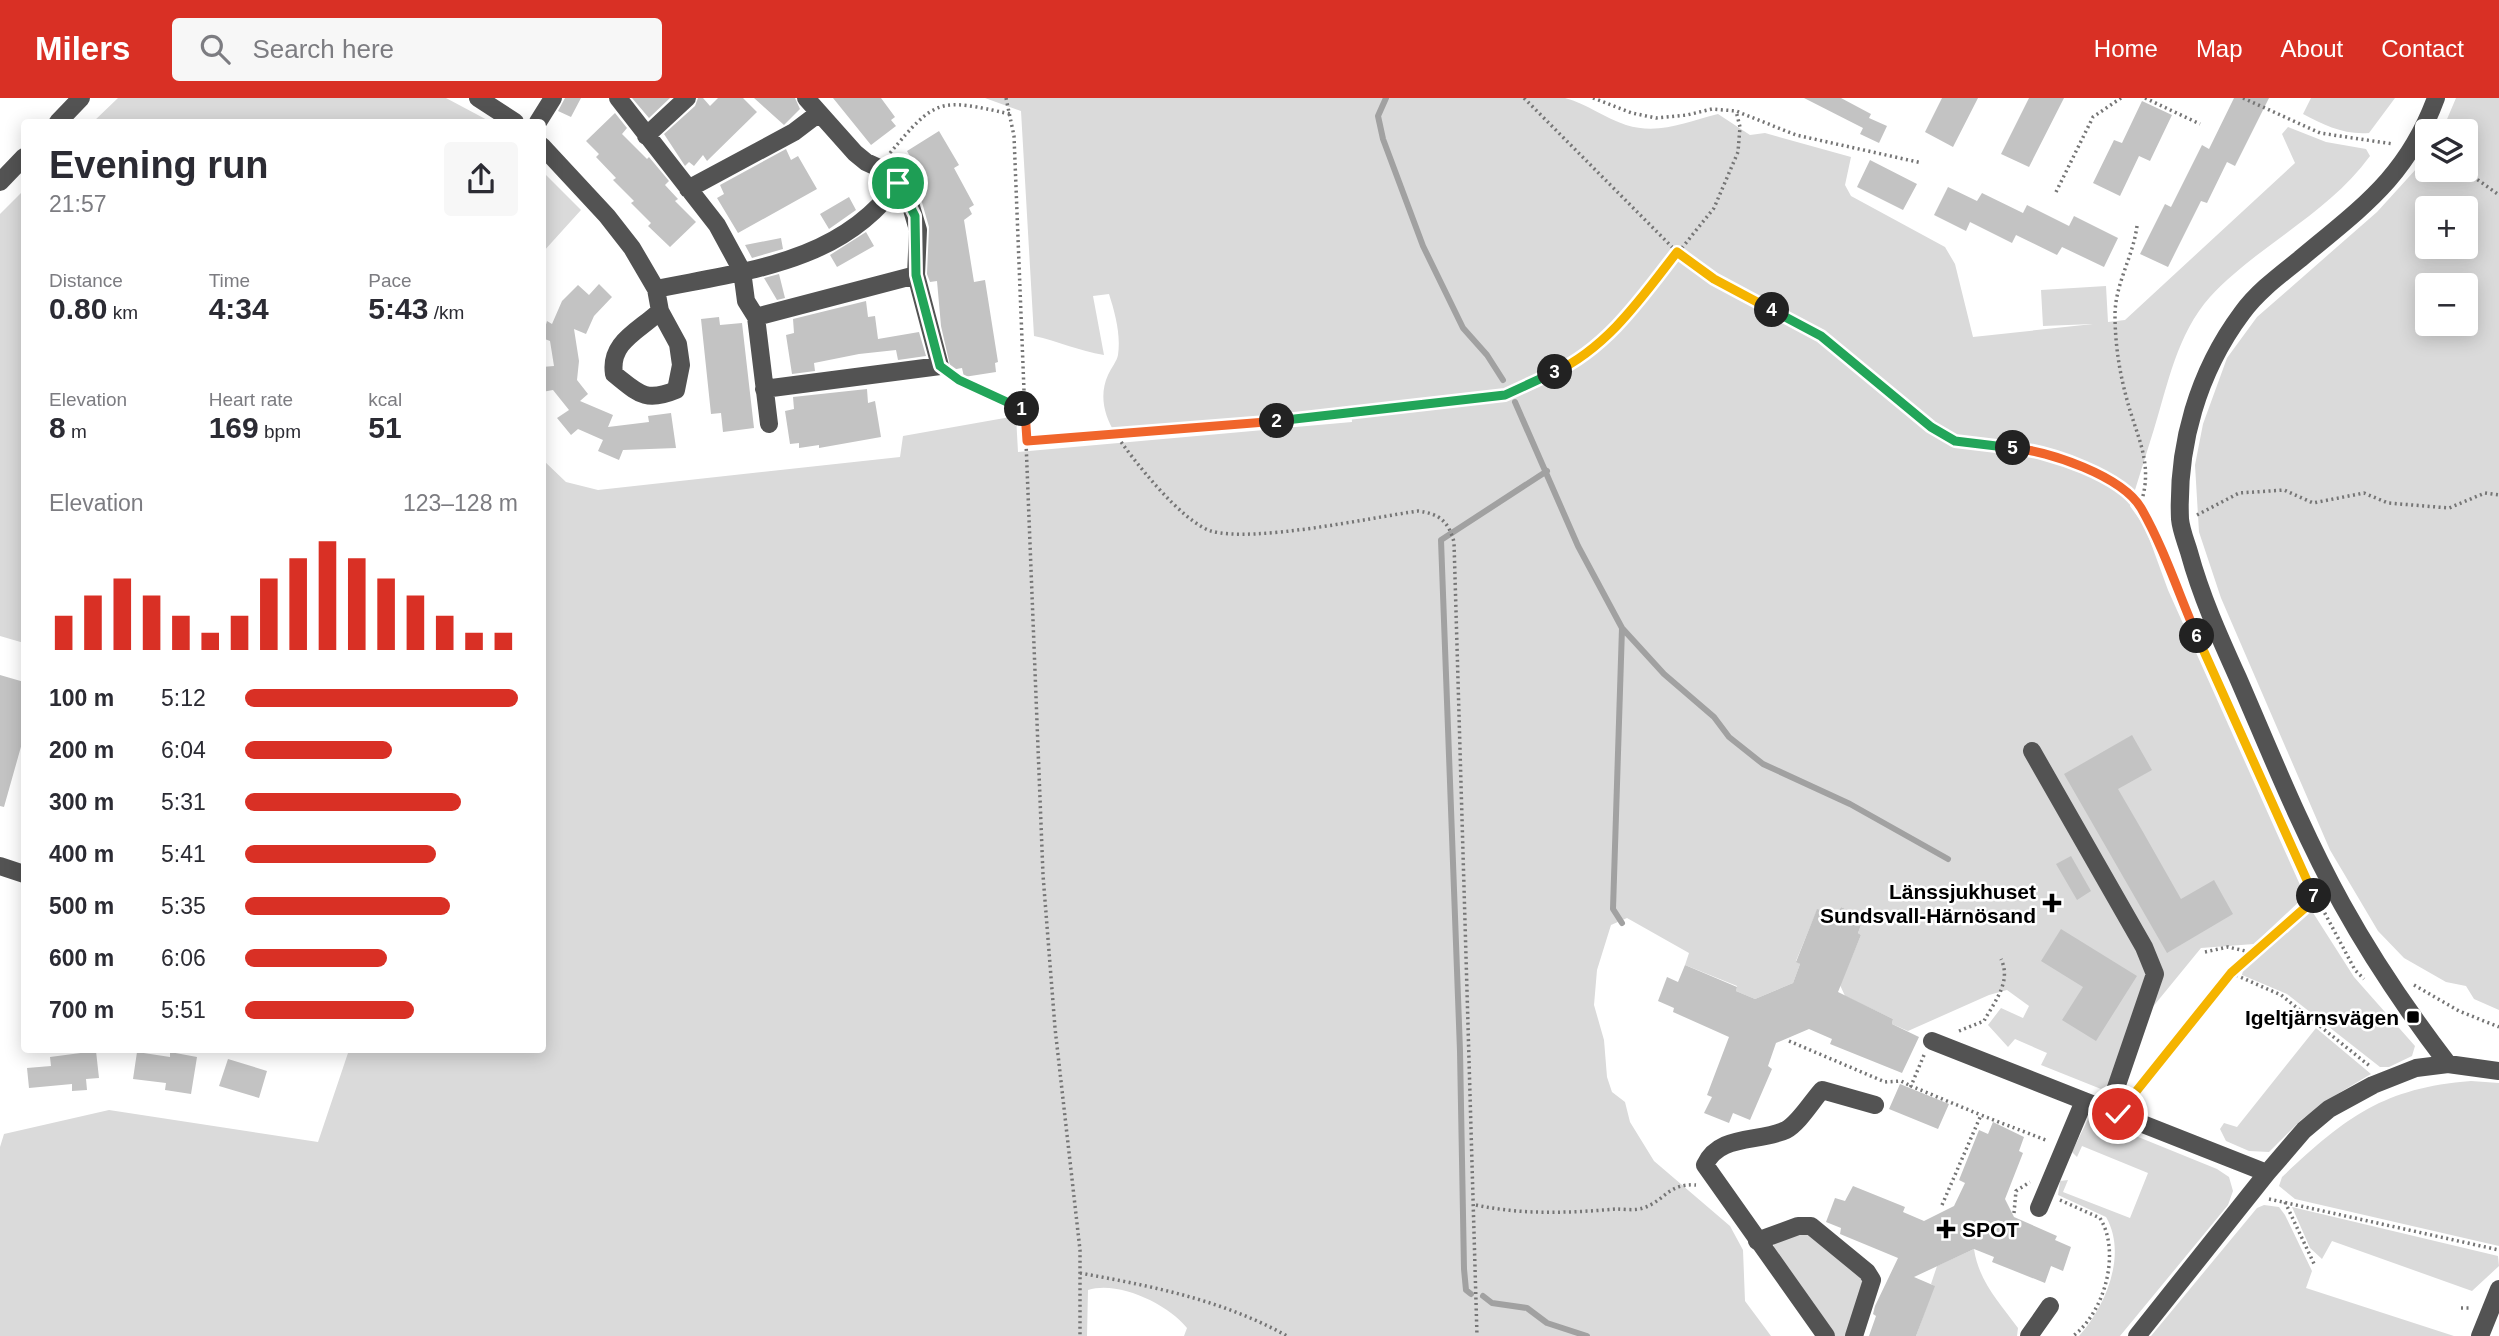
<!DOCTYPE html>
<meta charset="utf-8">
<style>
body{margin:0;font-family:Arial,sans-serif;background:#f7f7f7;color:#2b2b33;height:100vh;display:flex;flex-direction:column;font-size:26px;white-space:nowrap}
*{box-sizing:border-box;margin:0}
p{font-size:23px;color:#7c7c81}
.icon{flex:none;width:38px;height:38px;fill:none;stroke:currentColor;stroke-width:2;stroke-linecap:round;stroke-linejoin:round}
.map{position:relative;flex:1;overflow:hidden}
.details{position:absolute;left:21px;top:21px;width:525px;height:934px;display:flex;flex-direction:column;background:#fff;border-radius:7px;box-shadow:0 4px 18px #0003}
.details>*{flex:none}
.controls{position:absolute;left:2415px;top:21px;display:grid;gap:14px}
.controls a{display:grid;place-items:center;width:63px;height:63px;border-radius:7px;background:#fff;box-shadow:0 4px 18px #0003;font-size:35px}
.pin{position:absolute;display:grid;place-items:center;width:60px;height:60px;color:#fff;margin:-30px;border:4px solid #fff;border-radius:50%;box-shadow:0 2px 7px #0007}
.km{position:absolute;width:35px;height:35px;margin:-18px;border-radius:50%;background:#222;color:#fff;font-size:19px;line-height:35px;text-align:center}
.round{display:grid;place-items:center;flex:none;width:74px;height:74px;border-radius:7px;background:#f7f7f7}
.summary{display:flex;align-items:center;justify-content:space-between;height:119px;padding:0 28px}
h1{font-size:38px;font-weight:600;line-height:52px}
.metrics{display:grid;grid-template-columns:repeat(3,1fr);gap:10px;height:119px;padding:7px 28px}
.metrics div{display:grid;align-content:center}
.metrics b{font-size:30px;font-weight:600}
.metrics small{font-size:19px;font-weight:400}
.metrics p{font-size:19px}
.chart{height:196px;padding:14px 28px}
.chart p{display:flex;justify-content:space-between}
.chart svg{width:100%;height:126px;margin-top:7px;stroke:#d93025;stroke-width:6}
ul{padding:0 28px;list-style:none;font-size:23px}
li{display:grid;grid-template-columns:112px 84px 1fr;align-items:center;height:52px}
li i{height:18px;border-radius:9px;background:#d93025}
header{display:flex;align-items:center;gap:42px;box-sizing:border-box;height:98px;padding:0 35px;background:#d93025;color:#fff}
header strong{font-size:33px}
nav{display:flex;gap:38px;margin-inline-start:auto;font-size:24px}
.search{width:490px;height:63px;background:#f7f7f7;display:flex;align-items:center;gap:18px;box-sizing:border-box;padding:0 24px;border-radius:7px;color:#7c7c81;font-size:26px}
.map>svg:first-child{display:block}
.green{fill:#dadada;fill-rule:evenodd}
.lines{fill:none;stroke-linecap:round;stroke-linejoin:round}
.stream{stroke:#a1a1a1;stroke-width:6}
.building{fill:#c3c3c3}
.path{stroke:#757575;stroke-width:3.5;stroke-dasharray:2 3.5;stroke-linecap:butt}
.minor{stroke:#535353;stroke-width:18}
.split-1-casing{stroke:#fff;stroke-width:14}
.split-2-casing{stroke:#fff;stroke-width:14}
.split-3-casing{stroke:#fff;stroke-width:14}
.split-4-casing{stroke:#fff;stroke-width:14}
.split-5-casing{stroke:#fff;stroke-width:14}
.split-6-casing{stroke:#fff;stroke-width:14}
.split-7-casing{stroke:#fff;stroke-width:14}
.split-8-casing{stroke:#fff;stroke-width:14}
.split-1{stroke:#22a559;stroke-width:9}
.split-2{stroke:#f0652b;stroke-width:9}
.split-3{stroke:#22a559;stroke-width:9}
.split-4{stroke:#f5b400;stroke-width:9}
.split-5{stroke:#22a559;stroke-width:9}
.split-6{stroke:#f0652b;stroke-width:9}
.split-7{stroke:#f5b400;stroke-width:9}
.split-8{stroke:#f5b400;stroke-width:9}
.poi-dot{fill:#000;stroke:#fff;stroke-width:2.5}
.labels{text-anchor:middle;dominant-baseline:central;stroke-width:5;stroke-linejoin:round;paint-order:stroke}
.poi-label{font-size:21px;font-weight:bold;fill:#000;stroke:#fff;text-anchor:end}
</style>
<header>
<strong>Milers</strong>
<div class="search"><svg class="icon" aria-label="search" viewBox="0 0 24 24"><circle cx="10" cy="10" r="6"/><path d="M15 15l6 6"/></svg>Search here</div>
<nav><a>Home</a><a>Map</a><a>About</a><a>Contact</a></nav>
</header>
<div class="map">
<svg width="2499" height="1238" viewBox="0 0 2499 1238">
<rect width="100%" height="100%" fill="#fff"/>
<path class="green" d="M118,0h328l45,24h-398z
M985,0h580c22,6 40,20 61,27 33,10 60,-3 92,-11l32,21 15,-2 86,24 -6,28 6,11 94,51 10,17 18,73 120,-13 -50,2 -2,-36 65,-4 2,36 17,-2 170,-157 -13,-29 6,-7 38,15 40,7 4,7c-43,59 -111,88 -160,141 -33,37 -42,87 -56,132 -8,26 -16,51 -24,77l15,21 23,63 137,306 -51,48 -53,4 -63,77 -28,59 -9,5 -60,-24 6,-12 -32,-14 -7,8 -20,-22 13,-17 22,10 6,-12 -22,-16 -18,5 -81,36 -16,-7 1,-5 -48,-23 -5,-11 21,-50 -3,-2 6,-16 -23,-10 -5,9 -19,-6 -21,51 4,3 -7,19 -38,16 -19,-8 1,-5 -52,-21 4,-12 -62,-35 -16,7 -14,45 -3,35 10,35 3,37 5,15 13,10 5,20 24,39 76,65 13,24 2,51 26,35h-587l3,-8c-19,-24 -69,-48 -99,-38l-1,46h-1087v-189l4,-13 105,-24 209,32 31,-92h193l1,-590 23,22 32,8 302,-33 3,-21 113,-20 2,36 334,-30 -1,-14 -236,25c-11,-18 -16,-38 -7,-58 3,-7 9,-14 10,-20 3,-21 -3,-42 -9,-61l-16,2 11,59c-25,-4 -46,-14 -70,-19l-13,-225z
M2311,0h84l-26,35c-25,2 -45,-8 -66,-19z
M2456,0h43v912l-25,-11 -8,-13 -20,-4 -42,-24 -26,-27 -48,-81 -109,-252 -22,-66 -4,-67 8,-41 24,-66 30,-41 120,-105 50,-55v13h39v-39h-24zM2427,110h39v39h-39zM2427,187h39v39h-39z
M543,74l38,38 -38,42h-1z
M24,92v453l-24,-7v-422z
M2310,810l44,69 61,69 -3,10 -23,11h-9l-93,-73 -45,-19c4,-19 52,-53 68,-67z
M2316,930l55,46 -37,22 -33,24 -32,32 -20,-1 -23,-10 -6,-12 4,-6 13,4z
M2471,983l28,2v163l-204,-47 -16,-13 3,-9c63,-59 100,-89 189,-96z
M2089,1019l128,52 12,8 4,14 -5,14 -108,131h-41c26,-29 49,-81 27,-119l-48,-22 2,-14 8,-1 -5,12 67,26 18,-45 -66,-27 -5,11 -5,-5z
M2264,1107l15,2 6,8 27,56 -6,17 148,48h-303l106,-128z
M2292,1109l206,49 1,10 -27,25 -140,-50 -10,18 -12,-11z
M1806,1133l47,32 12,22 -18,51h-12l-24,-26 -38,-56 1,-12z
M1974,1151c5,33 25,53 44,79l-1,8h-101l18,-50 -3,-2 6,-18z"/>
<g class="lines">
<path class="stream" d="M1386,0l-8,18 5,23 40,107 40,82 24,27 16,25
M1515,304l63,144 44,82 42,46 50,43 15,20 34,27 87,40 98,55
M1622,530l-9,281 9,14
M1471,1196l-5,-4 -2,-21 -4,-218 -19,-511 106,-69
M1483,1198l9,7 35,5 20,15 40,13"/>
</g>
<path class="building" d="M565,0h16l-10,19 -13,-6z
M632,0h38l-21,20z
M698,0h5l7,8 8,-8h25l14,14 -50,49 -4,-6 -9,11 -5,-4 -4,4 -21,-32 31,-28z
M754,0h41l5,11 -16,16z
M833,0h48l14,19 -4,3 5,6 -25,19z
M1804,0h37l30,16 -2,4 18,8 -8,17 -19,-9 3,-6z
M1942,0h36l-25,49 -28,-15z
M2029,0h35l-35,69 -28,-13z
M2234,0h35l-34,68 -8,-4 -20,41 -6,-2 -33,66 -28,-13 25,-50 6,3 31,-62 7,4z
M2142,3l30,14 -22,46 -11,-5 -19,40 -27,-13 21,-43 8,3z
M615,15l12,15 -5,6 25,25 2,-2 20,24 -4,4 13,14 -3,2 21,21 -26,25 -22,-21 3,-3 -20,-20 3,-2 -21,-21 3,-2 -20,-21 3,-3 -13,-13z
M939,33l20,34 -5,3 20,37 -5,3 3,6 -8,6 10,62 11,-2 13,82 -3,1 1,9 -32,5 -2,-9 -11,2 -10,-44 -4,-45 -7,1 -3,-8 2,-47 -8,-28 -21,-35 11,-6 -4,-7z
M786,51l5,11 7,-4 19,33 -79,44 -21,-35 7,-4 -4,-9z
M1870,62l47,24 -14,26 -46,-23z
M1948,89l29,14 5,-8 41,20 4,-8 42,21 5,-10 44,22 -14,29 -42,-20 -5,8 -41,-20 -4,8 -42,-21 -4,9 -32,-16z
M849,99l7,13 -27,19 -9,-15z
M866,134l8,14 -37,21 -7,-12z
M781,140l2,11 -31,9 -7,-13z
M779,176l6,24 -8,2 -13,-22z
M599,186l13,13 -18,19 -8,18 -12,-5 5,32 -2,19 11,14 -8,7 33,14 -5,12 41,-5 -1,-6 23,-3 5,35 -53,2 -4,10 -21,-9 5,-11 -25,-11 -7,6 -14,-17 12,-8 -16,-20 -11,2v-25l12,-1 -4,-25 -8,-3 5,-17 5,3 10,-23 16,-16 11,10z
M866,203l2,16 7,-1 3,23 41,-7 7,24 -28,4 -2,-10 -37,4 -45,9 1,8 -23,3 -6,-39 8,-2 -1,-14z
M719,219l1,8 22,-2 12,105 -31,4 -2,-19 -10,1 -10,-95z
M867,291l1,14 7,-2 6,36 -62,11v-3l-20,3v-5l-9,1 -5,-33 9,-2 -1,-12z
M0,577l24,7v54l-20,71 -4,-1z
M2132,637l20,35 -34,19 25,43 38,67 33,-19 19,34 -66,39 -103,-179z
M2071,758l20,35 -14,9 -21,-36z
M1841,809l23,10 -6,16 3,2 -23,57 55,27 -1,5 27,13 -17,36 -72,-29 2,-5 -23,-10 -33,14 -8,23 4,3 -22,51 -17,-7 -4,10 -25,-10 8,-16 -5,-2 22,-58 -56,-25 1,-4 -16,-7 9,-24 11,5 7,-17 52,22 -1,4 19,8 38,-16 7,-19 -4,-2 21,-53 19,7z
M2061,831l76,47 -41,65 -34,-21 21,-33 -42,-26z
M96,953l3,27 -13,1 1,11 -15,1v-7l-43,4 -2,-20 24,-2 -1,-9z
M137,954l33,5v-5l27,5 -6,37 -26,-4 1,-7 -33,-4z
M228,961l39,12 -8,27 -40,-12z
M1900,986l49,20 -11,25 -49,-20z
M1993,1024l31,15 -5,14 4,2 -18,46 9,18 43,19 -2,4 16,7 -8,24 -12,-5 -6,17 -53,-21 2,-5 -20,-8 -60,28 21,9 -19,50h-47l7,-20 -3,-2 2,-8 23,-48 -58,-24 1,-6 -15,-6 9,-24 10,3 8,-15 52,21 -2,5 21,9 30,-15 11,-23 -6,-3 20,-50 9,4z"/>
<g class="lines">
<path class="path" d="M1006,0l8,38 29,739 12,153 25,222v86
M1524,0l153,154 37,27 107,57 110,91 24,14 83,10 31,9 35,18 36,28 126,288
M1593,0l39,15 24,5 31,-3 25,-6 24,2 60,24 126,28
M2145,0l55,26
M2243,0l77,35 73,11
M890,55c46,-55 49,-55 120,-39
M2464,72l35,25
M2056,94l37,-75 28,-19
M2137,128c-4,31 -22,58 -22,89 0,27 4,55 11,81 10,41 29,67 14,110
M953,278l71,34
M1115,335c17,26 67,89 96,98 43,12 158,-13 207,-20 22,3 30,10 36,31l23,794
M1027,343l275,-22 203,-24 77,-36 50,-49 82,-102 24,-56 2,-25 -4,-16
M2197,417l42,-22 45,-3 29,13 51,-10 24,10 61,5 36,-15 14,2
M2304,776l51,96 9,9
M2205,854l23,-5 26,6
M2231,875l50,22 90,72
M2414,887l45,26 40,16
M1959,933l25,-10c10,-19 28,-39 17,-62
M1789,943l96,41 16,-1 10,5
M1924,957l-13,31 70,29
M2134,996l97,-121 84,-74
M2269,1101l230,51
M2060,1102l40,18c21,34 5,94 -27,118
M2285,1104l30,64
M1476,1107c46,10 93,8 140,4 8,0 19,2 27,-1 22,-7 25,-25 53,-23
M1942,1107l39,-90 67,26
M2014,1115l2,-22 14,-9
M1080,1175c71,13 143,27 207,63
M2461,1210h10"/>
<path class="minor" d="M478,0l37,24
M618,0l99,127 25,46 4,30 10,16 13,107
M2436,0c-29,79 -74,109 -136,161 -20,16 -43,33 -58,54 -44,59 -65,132 -62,206 1,11 6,23 9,33 12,44 30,84 49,126 33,76 64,154 104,226 31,56 67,109 106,160
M58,24l23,-24
M538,24l15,-24
M646,38l41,-38
M542,48l65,70 25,32 24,41 4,22 18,33 3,21 -5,25c-31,13 -38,3 -62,-16 -5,-32 25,-43 46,-63
M0,84l24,-25
M688,91l106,-57 25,-19
M656,191c89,-18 186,-26 242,-106
M756,219l160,-42
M764,291l176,-23 -24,-91 2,-45 -8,-27 -20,-30 -24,-11 -11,-9 -49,-55
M2032,653l112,196 11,27 -47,137
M0,768l24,8
M1932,943l335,132
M2039,1110l45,-107
M1757,1143l41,-15h13l56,46 5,8 -18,56
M1826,1238l-121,-171c14,-31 53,-22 81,-35 13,-7 26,-29 36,-40l53,15
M2029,1238l21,-30
M2137,1238l130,-163 37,-43 25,-21 44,-24 43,-17 32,-4 51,7
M2480,1238l19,-47"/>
</g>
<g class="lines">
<g class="split-1-casing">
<path id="split-1" d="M898,85l17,33 1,59 24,91 19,14 63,29"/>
</g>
<g class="split-2-casing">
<path id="split-2" d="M1022,311l3,2 2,30 250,-20"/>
</g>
<g class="split-3-casing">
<path id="split-3" d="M1277,323l228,-26 50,-23"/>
</g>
<g class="split-4-casing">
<path id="split-4" d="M1555,274c53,-25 87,-75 122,-120l37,27 58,31"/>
</g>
<g class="split-5-casing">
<path id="split-5" d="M1772,212l49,26 110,91 24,14 58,7"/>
</g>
<g class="split-6-casing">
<path id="split-6" d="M2013,350c36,3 109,28 128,60 23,40 38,87 56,128"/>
</g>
<g class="split-7-casing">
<path id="split-7" d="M2197,538l117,260"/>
</g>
<g class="split-8-casing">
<path id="split-8" d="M2118,1016l113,-141 84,-74 -1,-3"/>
</g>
<use href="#split-1" class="split-1"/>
<use href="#split-2" class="split-2"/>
<use href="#split-3" class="split-3"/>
<use href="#split-4" class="split-4"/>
<use href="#split-5" class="split-5"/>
<use href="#split-6" class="split-6"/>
<use href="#split-7" class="split-7"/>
<use href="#split-8" class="split-8"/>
</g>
<g class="poi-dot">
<path d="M2048.5 794.5h7v7h7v7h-7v7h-7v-7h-7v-7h7z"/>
<rect x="2406" y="912" width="14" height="14" rx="3.5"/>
<path d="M1942.5 1120.5h7v7h7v7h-7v7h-7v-7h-7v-7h7z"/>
</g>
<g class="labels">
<g class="poi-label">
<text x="2036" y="793">Länssjukhuset<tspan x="2036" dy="24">Sundsvall-Härnösand</tspan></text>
<text x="2399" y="919">Igeltjärnsvägen</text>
<text x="1962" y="1131" text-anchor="start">SPOT</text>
</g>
</g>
</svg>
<div class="controls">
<a><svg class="icon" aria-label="layers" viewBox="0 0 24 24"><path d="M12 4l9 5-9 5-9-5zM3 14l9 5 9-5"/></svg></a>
<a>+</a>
<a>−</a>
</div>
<div class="pin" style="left:898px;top:85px;background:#1e9e55"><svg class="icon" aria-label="arrive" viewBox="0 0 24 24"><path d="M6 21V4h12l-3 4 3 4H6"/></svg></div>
<div class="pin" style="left:2118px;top:1016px;background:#d93025"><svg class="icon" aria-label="check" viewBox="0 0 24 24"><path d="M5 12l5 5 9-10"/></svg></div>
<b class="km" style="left:1022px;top:311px">1</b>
<b class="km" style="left:1277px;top:323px">2</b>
<b class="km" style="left:1555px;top:274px">3</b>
<b class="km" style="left:1772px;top:212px">4</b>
<b class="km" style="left:2013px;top:350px">5</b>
<b class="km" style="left:2197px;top:538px">6</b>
<b class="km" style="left:2314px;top:798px">7</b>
<section class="details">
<div class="summary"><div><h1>Evening run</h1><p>21:57</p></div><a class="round"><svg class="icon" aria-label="share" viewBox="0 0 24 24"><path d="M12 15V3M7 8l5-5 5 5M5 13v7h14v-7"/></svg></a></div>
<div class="metrics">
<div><p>Distance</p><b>0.80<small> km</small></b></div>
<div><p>Time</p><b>4:34</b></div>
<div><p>Pace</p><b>5:43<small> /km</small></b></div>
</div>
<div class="metrics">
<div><p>Elevation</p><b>8<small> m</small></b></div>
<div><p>Heart rate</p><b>169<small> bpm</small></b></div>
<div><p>kcal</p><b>51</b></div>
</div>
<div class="chart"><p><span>Elevation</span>123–128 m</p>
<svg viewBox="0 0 160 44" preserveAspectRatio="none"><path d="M5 44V32M15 44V25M25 44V19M35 44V25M45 44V32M55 44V38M65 44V32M75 44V19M85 44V12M95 44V6M105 44V12M115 44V19M125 44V25M135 44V32M145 44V38M155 44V38"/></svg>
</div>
<ul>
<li><b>100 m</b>5:12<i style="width:100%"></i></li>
<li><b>200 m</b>6:04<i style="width:54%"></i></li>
<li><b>300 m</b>5:31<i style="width:79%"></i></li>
<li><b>400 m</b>5:41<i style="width:70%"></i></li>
<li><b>500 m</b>5:35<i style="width:75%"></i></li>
<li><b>600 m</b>6:06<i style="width:52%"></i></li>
<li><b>700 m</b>5:51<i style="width:62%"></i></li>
</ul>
</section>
</div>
